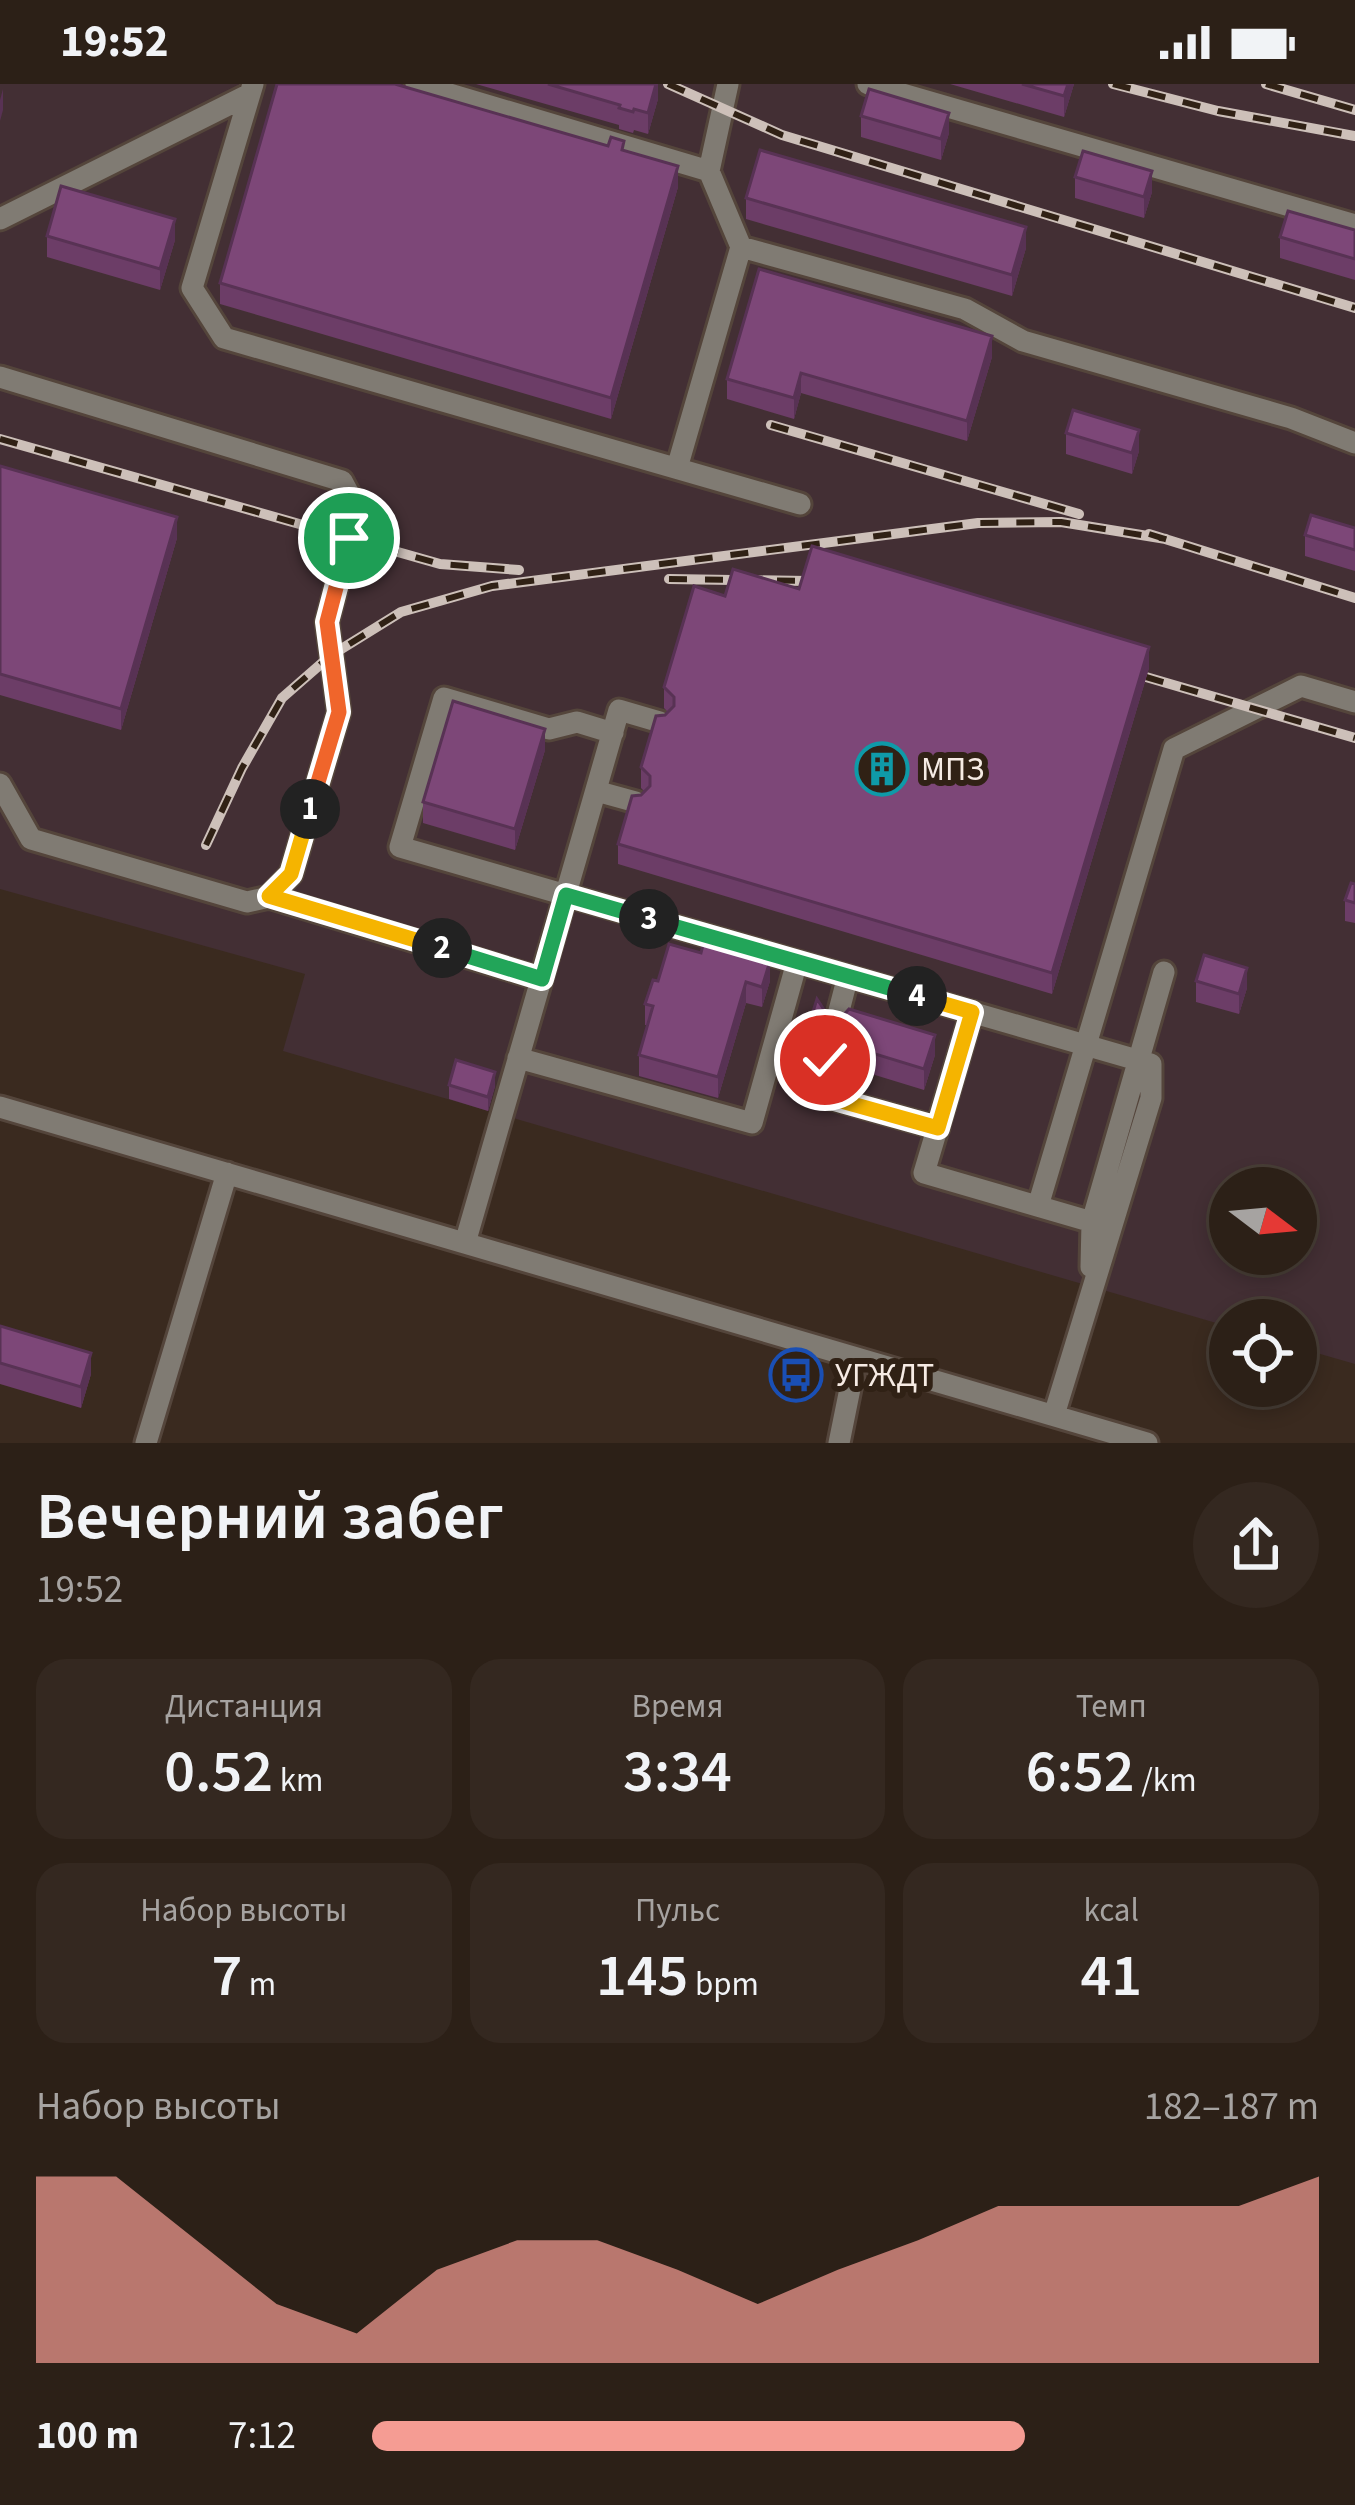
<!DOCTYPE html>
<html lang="ru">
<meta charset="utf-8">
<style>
body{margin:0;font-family:"Source Sans 3",sans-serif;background:#342820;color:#f1f3f6;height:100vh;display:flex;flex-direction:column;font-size:45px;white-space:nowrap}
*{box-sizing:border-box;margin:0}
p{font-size:39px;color:#a6a3a1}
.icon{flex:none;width:66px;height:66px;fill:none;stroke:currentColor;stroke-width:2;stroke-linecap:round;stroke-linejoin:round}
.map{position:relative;height:1359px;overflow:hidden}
.panel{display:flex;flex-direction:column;background:#2c2017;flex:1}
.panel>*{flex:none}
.needle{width:78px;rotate:106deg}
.controls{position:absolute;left:1209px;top:1083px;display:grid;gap:24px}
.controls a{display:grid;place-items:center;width:108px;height:108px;border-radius:50%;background:#2c2017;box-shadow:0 6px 18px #0003,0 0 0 3px #483e36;font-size:60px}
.pin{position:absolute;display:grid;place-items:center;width:102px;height:102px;color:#fff;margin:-51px;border:6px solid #fff;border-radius:50%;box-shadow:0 3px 12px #0007}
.km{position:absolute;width:60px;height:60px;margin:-30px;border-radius:50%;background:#222;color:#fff;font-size:33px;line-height:60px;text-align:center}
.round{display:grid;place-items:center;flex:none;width:126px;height:126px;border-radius:63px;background:#342820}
.head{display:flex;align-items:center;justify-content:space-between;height:204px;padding:0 36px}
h1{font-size:66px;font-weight:600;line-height:90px}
.figures{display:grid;grid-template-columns:repeat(3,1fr);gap:18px;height:204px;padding:12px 36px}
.figures div{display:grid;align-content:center;border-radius:30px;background:#342820;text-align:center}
.figures b{font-size:60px;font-weight:600}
.figures small{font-size:33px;font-weight:400}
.figures p{font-size:33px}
.chart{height:336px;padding:24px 36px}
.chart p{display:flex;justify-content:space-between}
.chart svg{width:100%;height:216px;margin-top:12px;fill:#f59c93;opacity:.7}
ul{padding:0 36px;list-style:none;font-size:39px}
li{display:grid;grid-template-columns:192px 144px 1fr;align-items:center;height:90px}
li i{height:30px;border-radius:15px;background:#f59c93}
.status{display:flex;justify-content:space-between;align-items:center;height:84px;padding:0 60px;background:#2c2017;direction:ltr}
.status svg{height:33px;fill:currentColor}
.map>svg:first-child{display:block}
.industrial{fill:#432f34;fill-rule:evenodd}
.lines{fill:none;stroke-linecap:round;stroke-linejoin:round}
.minor-casing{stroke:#54453b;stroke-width:27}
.minor{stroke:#807b73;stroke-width:21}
.rail-casing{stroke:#cdc0b9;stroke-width:10}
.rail{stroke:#302115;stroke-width:6;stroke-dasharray:18;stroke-linecap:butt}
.wall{fill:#6c3d67}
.shaded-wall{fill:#583254}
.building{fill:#7d4778;stroke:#583254;stroke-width:3}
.split-1-casing{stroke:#fff;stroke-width:24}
.split-2-casing{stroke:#fff;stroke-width:24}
.split-3-casing{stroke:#fff;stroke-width:24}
.split-4-casing{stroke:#fff;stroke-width:24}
.split-5-casing{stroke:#fff;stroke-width:24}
.split-1{stroke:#f0652b;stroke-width:15}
.split-2{stroke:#f5b400;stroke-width:15}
.split-3{stroke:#22a559;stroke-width:15}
.split-4{stroke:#22a559;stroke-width:15}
.split-5{stroke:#f5b400;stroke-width:15}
.labels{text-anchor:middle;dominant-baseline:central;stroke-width:12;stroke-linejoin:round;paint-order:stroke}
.poi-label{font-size:33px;fill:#f6ebe4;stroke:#302115;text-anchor:start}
</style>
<div class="status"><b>19:52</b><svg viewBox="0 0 49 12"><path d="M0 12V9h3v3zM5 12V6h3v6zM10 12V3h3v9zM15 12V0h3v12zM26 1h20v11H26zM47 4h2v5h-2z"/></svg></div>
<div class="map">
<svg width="1355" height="1359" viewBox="0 0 1355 1359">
<rect width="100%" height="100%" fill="#3a2a1f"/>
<path class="industrial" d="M0,0h1355v1280l-59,-17v-27h-66v7l-947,-276 22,-77 -305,-85zM1230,1104h66v66h-66z"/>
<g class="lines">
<g class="minor-casing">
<path id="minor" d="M253,0l-61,204 32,50 576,166
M416,0l293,87 32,76 -64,221
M868,0l487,141
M709,87l19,-87
M0,135l250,-125
M741,163l224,62 58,32 268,77 64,25
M0,293l342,104 15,28 -30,113 12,90 -48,162 -22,23
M613,649l-36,-11 -28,7 -105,-31 -44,149 751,217v34l-97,317
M0,700l31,55 216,63 22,-5 272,82
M596,707l40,11
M972,928l-48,161 168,49
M835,942l13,-50
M518,974l234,65 45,-161
M825,976l-6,23 8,14 111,31
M0,1023l1147,336
M1038,1122l136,-457 127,-63 54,16
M465,1159l154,-533 41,12
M1091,1183l1,-45 72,-250
M146,1359l81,-270
M839,1359l17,-84"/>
</g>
<use href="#minor" class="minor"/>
<g class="rail-casing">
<path id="rail" d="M668,0l114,51 573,173
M1113,0l105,27 137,25
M1266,0l89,26
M771,341l308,89
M0,355l440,125 79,6
M1149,450l206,64
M669,495l138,2
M1146,593l209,61
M206,761l36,-77 40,-70 48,-42 71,-44 91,-26 486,-63 83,-1 105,17"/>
</g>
<use href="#rail" class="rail"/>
</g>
<path class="wall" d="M476,0h182v15l-10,35 -14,-4 -1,3 -14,-4v-4z
M950,0h124l-10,33z
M861,32l88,17 -8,27 -80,-23z
M624,67l54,36 -67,232 -391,-115v-21z
M1075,93l77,15 -8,26 -69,-20z
M746,114l280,50 -14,48 -266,-77z
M1355,146v50l-75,-22v-21z
M47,152l128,4 -15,50 -113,-33z
M992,273l-25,84 -166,-48 -7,26 -67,-20v-20z
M1066,349l73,18 -7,23 -66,-20z
M0,382l177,72 -56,192 -121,-35z
M1355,444v43l-50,-15v-21z
M799,505l350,79 -97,326 -434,-130v-20l23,-49 4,-3 -4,-4v-21l24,-52 3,-3 -4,-4v-21l61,-91z
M545,666l-30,100 -92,-27v-21z
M1355,800v39l-10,-2v-21z
M658,897h112l-8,26 -16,-4 -28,95 -79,-22v-21l8,-30h-2v-21z
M1196,897l51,7 -8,26 -43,-12z
M830,935l105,36 -11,35 -85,-26v-9l-9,-9h-10l-9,10 -5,-2v-20z
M449,1001l46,1 -7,25 -39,-12z
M0,1242l91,48 -10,34 -81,-24z"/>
<path class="shaded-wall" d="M656,0h2v15l-10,35v-21z
M1068,0h6l-10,33v-21z
M3,5v21l-3,11v-21z
M949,29v20l-8,27v-21z
M678,82v21l-67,232v-21z
M1152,87v21l-8,26v-21z
M175,135v21l-15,50v-21z
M1026,143v21l-14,48v-21z
M992,252v21l-25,84v-20z
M801,289v20l-7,26v-21z
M1139,346v21l-7,23v-21z
M177,433v21l-56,192v-21z
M1149,563v21l-97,326v-21z
M545,645v21l-30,100v-21z
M770,877v20l-8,26v-20z
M1247,884v20l-8,26v-20z
M746,898v21l-28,95v-21z
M820,941v21l-9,10v-21z
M935,951v20l-11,35v-21z
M495,988v14l-7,25v-14z
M91,1269v21l-10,34v-21z"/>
<path class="building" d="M277,0h118l213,62 3,-9 13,4 -2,9 56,16 -67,232 -391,-115z
M548,0h108l-8,29 -14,-4 -1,3 -14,-4 1,-3z
M1022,0h46l-4,12z
M869,5l80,24 -8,26 -80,-23z
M760,66l266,77 -14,48 -266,-77z
M1083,67l69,20 -8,26 -69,-20z
M61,102l114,33 -15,50 -113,-33z
M1288,127l67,19v29l-75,-22z
M759,185l233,67 -25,85 -166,-48 -7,25 -67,-19z
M1073,326l66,20 -7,23 -66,-20z
M0,382l177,51 -56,192 -121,-35z
M1311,431l44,13v22l-50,-15z
M812,462l337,101 -97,326 -434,-129 14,-48 9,-1 9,-9v-10l-9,-9 15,-51 9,-1 9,-9v-9l-10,-10 30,-101 31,10 8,-27 66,20z
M453,617l92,28 -30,100 -92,-27z
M1351,799l4,1v19l-10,-3z
M704,857l66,20 -8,26 -16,-5 -28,95 -79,-22 14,-49 -8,-2 8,-24 5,1 11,-37 32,9z
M1204,871l43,13 -8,26 -43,-13z
M817,915l13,20h10l9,-10 86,26 -11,34 -85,-26v-9l-9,-9h-10l-9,10 -5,-1z
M456,976l39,12 -7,25 -39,-12z
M0,1242l91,27 -10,34 -81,-24z"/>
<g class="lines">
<g class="split-1-casing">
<path id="split-1" d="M310,725l29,-97 -12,-90 22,-84"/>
</g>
<g class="split-2-casing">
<path id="split-2" d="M310,725l-19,65 -22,22 173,52"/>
</g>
<g class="split-3-casing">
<path id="split-3" d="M442,864l100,31 24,-84 83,24"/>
</g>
<g class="split-4-casing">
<path id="split-4" d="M649,835l268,77"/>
</g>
<g class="split-5-casing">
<path id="split-5" d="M825,976l-7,23 9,14 111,31 34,-116 -55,-16"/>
</g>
<use href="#split-1" class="split-1"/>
<use href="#split-2" class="split-2"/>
<use href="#split-3" class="split-3"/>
<use href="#split-4" class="split-4"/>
<use href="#split-5" class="split-5"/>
</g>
<defs>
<g id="building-ring" transform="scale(2.7)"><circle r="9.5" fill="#302115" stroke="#0f9aa8" stroke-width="1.5"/><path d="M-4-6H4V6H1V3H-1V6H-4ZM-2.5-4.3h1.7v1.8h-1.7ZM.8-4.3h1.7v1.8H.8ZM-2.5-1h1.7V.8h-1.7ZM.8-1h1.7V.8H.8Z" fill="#0f9aa8"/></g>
<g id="bus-ring" transform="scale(2.7)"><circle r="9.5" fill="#302115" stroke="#1a4fb4" stroke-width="1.5"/><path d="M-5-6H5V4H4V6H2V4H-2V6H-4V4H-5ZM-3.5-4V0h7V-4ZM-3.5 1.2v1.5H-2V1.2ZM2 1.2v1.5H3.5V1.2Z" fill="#1a4fb4"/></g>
</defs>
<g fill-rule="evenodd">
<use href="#building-ring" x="882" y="685"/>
<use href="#bus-ring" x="796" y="1291"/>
</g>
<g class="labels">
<g class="poi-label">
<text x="921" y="685">МПЗ</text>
<text x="835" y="1291">УГЖДТ</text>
</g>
</g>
</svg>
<div class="controls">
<a><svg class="needle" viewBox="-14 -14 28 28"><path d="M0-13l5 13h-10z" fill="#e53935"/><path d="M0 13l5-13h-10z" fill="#a6a3a1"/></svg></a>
<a><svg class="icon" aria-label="locate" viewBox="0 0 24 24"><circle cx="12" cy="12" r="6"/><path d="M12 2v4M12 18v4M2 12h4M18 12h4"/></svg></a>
</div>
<div class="pin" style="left:349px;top:454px;background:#1e9e55"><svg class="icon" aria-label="arrive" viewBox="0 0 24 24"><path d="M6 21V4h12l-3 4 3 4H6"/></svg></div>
<div class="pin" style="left:825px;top:976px;background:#d93025"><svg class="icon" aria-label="check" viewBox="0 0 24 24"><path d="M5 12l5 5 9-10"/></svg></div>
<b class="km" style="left:310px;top:725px">1</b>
<b class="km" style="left:442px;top:864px">2</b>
<b class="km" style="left:649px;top:835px">3</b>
<b class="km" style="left:917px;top:912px">4</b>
</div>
<section class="panel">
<div class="head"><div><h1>Вечерний забег</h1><p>19:52</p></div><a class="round"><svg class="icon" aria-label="share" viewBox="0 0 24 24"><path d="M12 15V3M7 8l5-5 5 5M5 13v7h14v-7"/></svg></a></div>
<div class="figures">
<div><p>Дистанция</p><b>0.52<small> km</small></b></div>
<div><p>Время</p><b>3:34</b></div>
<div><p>Темп</p><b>6:52<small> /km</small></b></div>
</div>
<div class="figures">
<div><p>Набор высоты</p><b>7<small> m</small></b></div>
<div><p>Пульс</p><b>145<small> bpm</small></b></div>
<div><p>kcal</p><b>41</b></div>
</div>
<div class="chart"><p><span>Набор высоты</span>182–187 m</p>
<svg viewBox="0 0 160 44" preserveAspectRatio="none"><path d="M0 44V6L10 6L20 19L30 32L40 38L50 25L60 19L70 19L80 25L90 32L100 25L110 19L120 12L130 12L140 12L150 12L160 6V44z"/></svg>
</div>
<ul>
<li><b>100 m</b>7:12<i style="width:69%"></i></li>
</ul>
</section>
